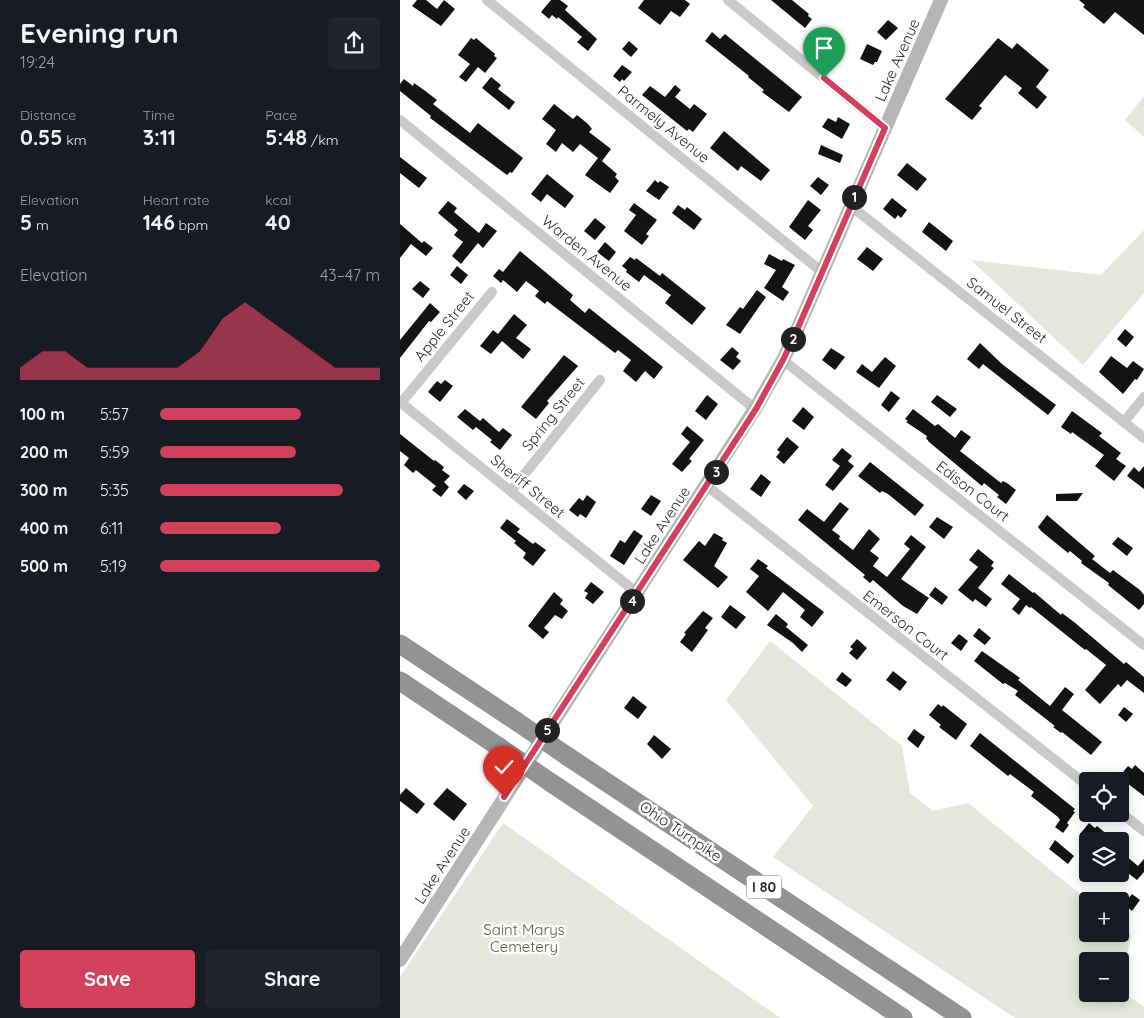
<!DOCTYPE html>
<meta charset="utf-8">
<style>
body{margin:0;font-family:Quicksand,sans-serif;background:#20242c;color:#f1f3f6;height:100vh;display:flex;flex-direction:column;font-size:19px;white-space:nowrap}
*{box-sizing:border-box;margin:0}
p{font-size:16px;color:#9ea1a6}
.icon{flex:none;width:28px;height:28px;fill:none;stroke:currentColor;stroke-width:2;stroke-linecap:round;stroke-linejoin:round}
.map{position:relative;flex:1;overflow:hidden}
.drawer{display:flex;flex-direction:column;background:#171b24;width:400px}
.drawer>*{flex:none}
.buttons{position:absolute;left:679px;top:772px;display:grid;gap:10px}
.buttons a{display:grid;place-items:center;width:50px;height:50px;border-radius:5px;background:#171b24;box-shadow:0 2px 12px #0003;font-size:25px}
.pin{position:absolute;display:grid;place-items:center;width:42px;height:42px;color:#fff;margin:-51px -21px;border-radius:50% 50% 50% 0;rotate:-45deg;box-shadow:0 0 5px #0007}
.pin .icon{rotate:45deg}
.km{position:absolute;width:25px;height:25px;margin:-12px;border-radius:50%;background:#222;color:#fff;font-size:14px;line-height:25px;text-align:center}
.round{display:grid;place-items:center;flex:none;width:52px;height:52px;border-radius:5px;background:#20242c}
.summary{display:flex;align-items:center;justify-content:space-between;height:85px;padding:0 20px}
h1{font-size:28px;font-weight:700;line-height:38px}
.figures{display:grid;grid-template-columns:repeat(3,1fr);gap:8px;height:85px;padding:5px 20px}
.figures div{display:grid;align-content:center}
.figures b{font-size:21px;font-weight:700}
.figures small{font-size:14px;font-weight:400}
.figures p{font-size:14px}
.chart{height:140px;padding:10px 20px}
.chart p{display:flex;justify-content:space-between}
.chart svg{width:100%;height:90px;margin-top:5px;fill:#d1415c;opacity:.7}
.primary-button{display:flex;gap:10px;margin-top:auto;padding:10px 20px}
.primary-button a{flex:1;height:58px;border-radius:5px;background:#d1415c;color:#fff;font-size:20px;font-weight:700;line-height:58px;text-align:center}
.primary-button a+a{background:#20242c;color:#f1f3f6}
ul{padding:0 20px;list-style:none;font-size:16px}
li{display:grid;grid-template-columns:80px 60px 1fr;align-items:center;height:38px}
li i{height:12px;border-radius:6px;background:#d1415c}
main{display:flex;flex:1;min-height:0}
.map>svg:first-child{display:block}
.green{fill:#e4e9db;fill-rule:evenodd}
.building{fill:#131313}
.lines{fill:none;stroke-linecap:round;stroke-linejoin:round}
.street{stroke:#c9c9c9;stroke-width:10}
.secondary{stroke:#b6b6b6;stroke-width:14}
.highway{stroke:#939393;stroke-width:19}
.highway-bridge{stroke:#939393;stroke-width:19}
.route-casing{stroke:#fff;stroke-width:10}
.route{stroke:#d1415c;stroke-width:6}
.labels{text-anchor:middle;dominant-baseline:central;stroke-width:5;stroke-linejoin:round;paint-order:stroke}
.shield{fill:#fff;stroke:#6b6b6b;stroke-width:1}
.shield-label{font-size:14px;font-weight:bold;fill:#2c2c2c}
.street-label{font-size:15px;fill:#2c2c2c;stroke:#fff}
.park-label{font-size:15px;fill:#54633f;stroke:#fff}
</style>
<main>
<section class="drawer">
<div class="summary"><div><h1>Evening run</h1><p>19:24</p></div><a class="round"><svg class="icon" aria-label="share" viewBox="0 0 24 24"><path d="M12 15V3M7 8l5-5 5 5M5 13v7h14v-7"/></svg></a></div>
<div class="figures">
<div><p>Distance</p><b>0.55<small> km</small></b></div>
<div><p>Time</p><b>3:11</b></div>
<div><p>Pace</p><b>5:48<small> /km</small></b></div>
</div>
<div class="figures">
<div><p>Elevation</p><b>5<small> m</small></b></div>
<div><p>Heart rate</p><b>146<small> bpm</small></b></div>
<div><p>kcal</p><b>40</b></div>
</div>
<div class="chart"><p><span>Elevation</span>43–47 m</p>
<svg viewBox="0 0 160 44" preserveAspectRatio="none"><path d="M0 44V38L10 30L20 30L30 38L40 38L50 38L60 38L70 38L80 30L90 14L100 6L110 14L120 22L130 30L140 38L150 38L160 38V44z"/></svg>
</div>
<ul>
<li><b>100 m</b>5:57<i style="width:64%"></i></li>
<li><b>200 m</b>5:59<i style="width:62%"></i></li>
<li><b>300 m</b>5:35<i style="width:83%"></i></li>
<li><b>400 m</b>6:11<i style="width:55%"></i></li>
<li><b>500 m</b>5:19<i style="width:100%"></i></li>
</ul>
<div class="primary-button"><a>Save</a><a>Share</a></div>
</section>
<div class="map">
<svg width="744" height="1018" viewBox="0 0 744 1018">
<rect width="100%" height="100%" fill="#fff"/>
<path class="green" d="M744,96v41l-19,-17z
M744,230v63l-61,72 -112,-105 130,15z
M370,641l132,105 8,47 23,18 35,-8 121,98 -1,33h32v-8l11,9 -10,56 23,16v11h-129l-242,-161 40,-51 -87,-106zM688,961h32v33h-32z
M103,823l277,195h-380v-41z"/>
<path class="building" d="M17,0h9l11,9 7,-9 11,9 -14,17 -29,-20z
M151,0h9l8,6 -3,4 32,29 -9,12 -11,-9 5,-5 -24,-20 -1,2 -5,-4 -3,4 -8,-7z
M244,0h41l5,4 -10,13 -9,-6 -11,14 -22,-17z
M371,0h21l17,14 -1,2 4,3 -7,9z
M679,0h65v35l-29,-23 -11,12 -21,-17 2,-2z
M488,20l10,8 -12,12 -9,-8z
M312,32l8,7 5,-5 77,63 -13,15 -27,-20 2,-2 -16,-13 1,-1 -44,-35z
M71,38l3,2 2,-2 19,16 -1,2 3,2 -12,15 -7,-6 -12,15 -7,-5 11,-13 -12,-9z
M598,38l14,11 5,-6 32,27 -13,17 11,10 -10,12 -19,-16 4,-5 -17,-13 -26,31 3,2 -10,12 -27,-21z
M229,41l9,8 -7,8 -9,-8z
M467,44l15,7 -5,11h-2l-2,3 -13,-6z
M222,65l10,7 -8,9 -2,-2 -2,3 -7,-6z
M91,77l10,8 -3,4 17,13 -6,8 -27,-22z
M4,79l9,7 1,-3 10,7 13,10 -4,4 37,29 8,-10 45,35 -11,15 -2,-1 -3,3 -77,-57 1,-2 -31,-25v-7z
M275,85l6,5 -6,7 15,12 4,-5 13,10 -14,18 -4,-3 -2,2 -45,-36 8,-9 15,11z
M154,104l19,15 4,-4 11,9 4,5 -3,3 22,17 -9,12 15,13 -2,3 4,4 -9,12 -25,-18 13,-17 -18,-14 -7,8 -11,-9 -6,9 -10,-8 10,-14 -14,-11z
M438,117l12,7 -8,15 -20,-12 6,-9 8,4z
M324,131l46,39 -9,11 -20,-15 -3,5 -28,-23z
M421,145l22,10 -3,8 -22,-9z
M0,157l27,21 -8,10 -19,-15z
M507,163l20,16 -10,12 -20,-16z
M147,174l27,22 -9,12 -18,-14 -6,8 -10,-8z
M418,177l11,8 -8,10 -11,-9z
M255,180l3,3 2,-2 9,6 -10,13 -13,-9z
M492,198l15,12 -6,8 -3,-3 -3,4 -12,-10z
M408,200l13,10 -13,16 5,4 -8,10 -16,-13z
M48,201l9,7 -3,4 25,21 7,-10 11,8 -14,17 -5,-5 -17,21 -9,-8 11,-14 -9,-7 4,-5 -20,-17z
M234,203l23,17 -11,14 3,2 -7,9 -18,-14 12,-16 -7,-5z
M278,205l7,5 2,-3 15,12 -8,11 -22,-17z
M195,218l11,9 -11,13 -11,-9z
M529,222l24,19 -7,10 -24,-19z
M0,224l22,19 2,-2 9,7 -7,8 -15,-12 -11,14z
M205,242l11,10 -7,9 -12,-9z
M467,247l16,12 -10,12 -16,-12z
M120,251l53,44 -3,5 15,13 4,-5 74,59 -9,12 -9,-8 -9,11 -13,-11 8,-11 -13,-10 -3,3 -68,-52 -2,3 -10,-8 4,-5 -13,-10 -9,11 -14,-12 -2,3 -8,-7 6,-7 4,3z
M369,254l13,7 1,-2 12,6 -13,22 7,5 -6,9 -19,-13 12,-18 -12,-6z
M230,257l5,3 1,-2 24,18 2,-3 44,35 -14,17 -27,-22 6,-8 -27,-20 -5,7 -13,-10 1,-2 -5,-4z
M57,266l11,9 -7,9 -11,-9z
M20,281l10,8 -7,9 -11,-9z
M357,290l9,7 -26,37 -14,-9 14,-18 3,2z
M30,303l10,9 -9,10 -2,-1 -29,37v-18z
M114,314l13,11 -11,13 15,11 -8,10 -21,-18 -11,13 -11,-8 13,-16 5,4z
M725,329l9,8 -8,10 -9,-8z
M580,343l22,21 54,41 -8,10 -65,-51 -4,5 -12,-10z
M332,347l7,6 -3,4 5,4 -8,9 -13,-10z
M431,348l14,9 -10,13 -13,-10z
M164,355l14,11 -31,35 2,2 -13,16 -15,-12z
M711,356l16,12 6,-7 11,8 -7,11 -2,-1 -12,15 -24,-22z
M485,357l11,9 -17,22 -23,-16 6,-8 10,8z
M45,380l8,6 -13,16 -12,-10 9,-11 4,3z
M491,391l9,7 -11,14 -8,-7z
M307,395l11,9 -12,16 -11,-9z
M537,395l20,14 -7,8 -19,-15z
M403,407l11,10 -10,13 -12,-9z
M65,409l15,12 3,-3 16,14 4,-4 9,7 -12,15 -10,-8 2,-2 -16,-13 -3,3 -16,-13z
M513,409l22,17 3,-2 17,14 6,-8 10,7 -11,14 41,32 2,-2 4,2 9,7 -10,14 -9,-7 2,-2 -15,-12 -2,3 -53,-44 -3,-4 1,-2 -21,-14 2,-1 -3,-2z
M672,411l30,22 -3,3 22,17 -5,6 10,7 -12,15 -19,-15 9,-11 -32,-23 -1,2 -10,-7z
M287,426l17,14 -15,19 3,2 -10,11 -10,-8 18,-22 -9,-8z
M0,434l34,27 1,-1 9,7 -2,3 8,6 -6,6 5,5 -8,10 -9,-7 4,-4 -20,-16 -3,3 -9,-8 5,-7 -9,-7z
M387,437l12,10 -15,17 -8,-7 4,-5 -3,-2z
M442,448l10,8 -4,5 6,5 -21,25 -8,-6 15,-19 -8,-6z
M470,462l54,43 -9,11 -27,-22 -6,-3 -2,2 -22,-17z
M744,466v23l-17,-13 7,-9 5,5z
M361,474l10,8 -10,15 -11,-8z
M64,484l10,7 -8,9 -9,-8z
M683,493l-6,8h-21v-7z
M187,495l9,7 -10,16 -6,-4 -2,3 -9,-7 10,-12 4,3z
M251,495l10,6 -10,15 -10,-7z
M440,502l9,7 -17,21 8,6 -1,3 14,11 16,-21 11,10 -10,12 9,7 -6,8 14,11 23,-28 -6,-5 7,-9 15,12 -25,32 28,19 -12,16 -14,-8 -30,-26 -3,3 -7,-6 2,-2 -67,-55 9,-11 17,13z
M647,515l48,41 -3,3 18,14 3,-3 27,20 4,5v9l-5,6 -31,-25 1,-2 -28,-20 1,-2 -12,-10 -2,2 -27,-22 -3,-4z
M537,517l16,10 -9,12 -15,-12z
M107,519l13,10 -3,3 16,12 2,-2 11,8 -13,16 -10,-8 3,-5 -12,-10 2,-2 -16,-13z
M234,530l9,6 -19,29 -14,-9 10,-16 5,3z
M314,533l9,5 -1,2 5,3 -13,23 14,11 -10,11 -35,-28 16,-19 6,5z
M718,537l15,11 -6,8 -15,-12z
M578,549l16,13 -3,4 3,2 -16,20 14,11 -6,8 -11,-8 -2,3 -15,-12 20,-23 -9,-7z
M358,559l10,7 -2,2 58,44 -12,15 -12,-10 5,-7 -22,-18 -15,19 -22,-19 13,-16 -9,-7z
M609,574l24,19 1,-1 27,23 1,-2 12,9 50,42 2,-2 18,15v16l-17,-13 -6,7 -3,-3 -18,20 -15,-14 21,-25 -20,-16 -1,1 -54,-43 -1,1 -4,-3 -7,10 -7,-6 8,-10 -19,-15z
M191,582l13,10 -11,12 -8,-6 3,-5 -4,-2z
M535,587l13,10 -6,8 -13,-10z
M154,592l9,8 -3,4 8,7 -6,8 -7,-4 -11,13 5,4 -6,7 -15,-13z
M330,605l16,12 -10,12 -15,-12z
M303,611l10,7 -8,10 3,2 -16,22 -12,-10 6,-8 -2,-1z
M376,614l12,10 -2,3 22,18 -6,7 -9,-9 -26,-18z
M579,628l12,10 -6,7 -12,-9z
M559,634l9,7 -7,10 -10,-8z
M457,639l10,9 -10,12 -8,-7 4,-4 -3,-2z
M582,651l38,27 -2,2 32,26 15,-19 9,7 -12,16 40,32 -11,13 -29,-23 -1,1 -8,-6 2,-1 -40,-31 3,-4 -13,-8 -2,1 -29,-23z
M493,671l14,11 -7,9 -14,-11z
M442,672l10,8 -6,7 -10,-7z
M233,696l14,11 -9,12 -14,-11z
M538,704l4,3 1,-2 24,19 -11,16 -17,-13 2,-2 -12,-10z
M724,707l9,7 -7,8 -8,-7z
M514,729l11,8 -7,11 -11,-9z
M580,733l95,76 -2,2 2,1 -8,11 2,2 -6,8 -8,-6 5,-7 -2,-3 -27,-21 3,-4 -24,-18 -2,2 -38,-30z
M254,735l17,14 -9,10 -15,-15z
M735,765l9,8v23l-25,-19 9,-11 4,3z
M6,788l19,16 -8,10 -17,-13v-6z
M47,788l20,16 -13,17 -21,-17z
M689,823l6,5 2,-2 18,15h-25l-10,-7z
M655,840l19,16 -6,8 -19,-15z
M720,851l18,15 6,-7v13l-7,8 -17,-13z
M732,894l8,6 -8,11 -8,-7z"/>
<g class="lines">
<path class="street" d="M87,0l335,272
M328,0l157,128
M0,120l355,289
M451,206l293,232
M383,360l361,285
M0,402l237,191
M1,403l91,-111
M724,422l20,-25
M307,486l381,300
M111,491l89,-111
M720,812l24,19"/>
<path class="secondary" d="M0,960l355,-551 28,-49 14,-30 144,-330"/>
<path class="highway" d="M0,644l116,77
M0,681l99,66
M167,756l395,262
M150,782l353,236"/>
<path class="highway-bridge" d="M116,721l51,35
M99,747l51,35"/>
</g>
<g class="lines">
<g class="route-casing">
<path id="route" d="M104,797l252,-388 27,-49 14,-30 88,-202 -61,-50"/>
</g>
<use href="#route" class="route"/>
</g>
<g class="labels">
<rect class="shield" x="346.5" y="875.5" width="35" height="23" rx="4"/>
<g class="shield-label">
<text x="364" y="887">I 80</text>
</g>
<g class="street-label">
<text transform="translate(497 60) rotate(-66)">Lake Avenue</text>
<text transform="translate(264 124) rotate(39)">Parmely Avenue</text>
<text transform="translate(187 253) rotate(39)">Warden Avenue</text>
<text transform="translate(607 310) rotate(38)">Samuel Street</text>
<text transform="translate(44 326) rotate(-51)">Apple Street</text>
<text transform="translate(153 414) rotate(-51)">Spring Street</text>
<text transform="translate(128 486) rotate(39)">Sheriff Street</text>
<text transform="translate(573 491) rotate(38)">Edison Court</text>
<text transform="translate(262 525) rotate(-57)">Lake Avenue</text>
<text transform="translate(506 625) rotate(38)">Emerson Court</text>
<text transform="translate(281 831) rotate(34)">Ohio Turnpike</text>
<text transform="translate(42 865) rotate(-57)">Lake Avenue</text>
</g>
<g class="park-label">
<text x="124" y="929">Saint Marys<tspan x="124" dy="17">Cemetery</tspan></text>
</g>
</g>
</svg>
<div class="buttons">
<a><svg class="icon" aria-label="locate" viewBox="0 0 24 24"><circle cx="12" cy="12" r="6"/><path d="M12 2v4M12 18v4M2 12h4M18 12h4"/></svg></a>
<a><svg class="icon" aria-label="layers" viewBox="0 0 24 24"><path d="M12 4l9 5-9 5-9-5zM3 14l9 5 9-5"/></svg></a>
<a>+</a>
<a>−</a>
</div>
<div class="pin" style="left:424px;top:78px;background:#1e9e55"><svg class="icon" aria-label="arrive" viewBox="0 0 24 24"><path d="M6 21V4h12l-3 4 3 4H6"/></svg></div>
<div class="pin" style="left:104px;top:797px;background:#d93025"><svg class="icon" aria-label="check" viewBox="0 0 24 24"><path d="M5 12l5 5 9-10"/></svg></div>
<b class="km" style="left:454px;top:197px">1</b>
<b class="km" style="left:393px;top:339px">2</b>
<b class="km" style="left:316px;top:472px">3</b>
<b class="km" style="left:232px;top:601px">4</b>
<b class="km" style="left:147px;top:730px">5</b>
</div>
</main>
